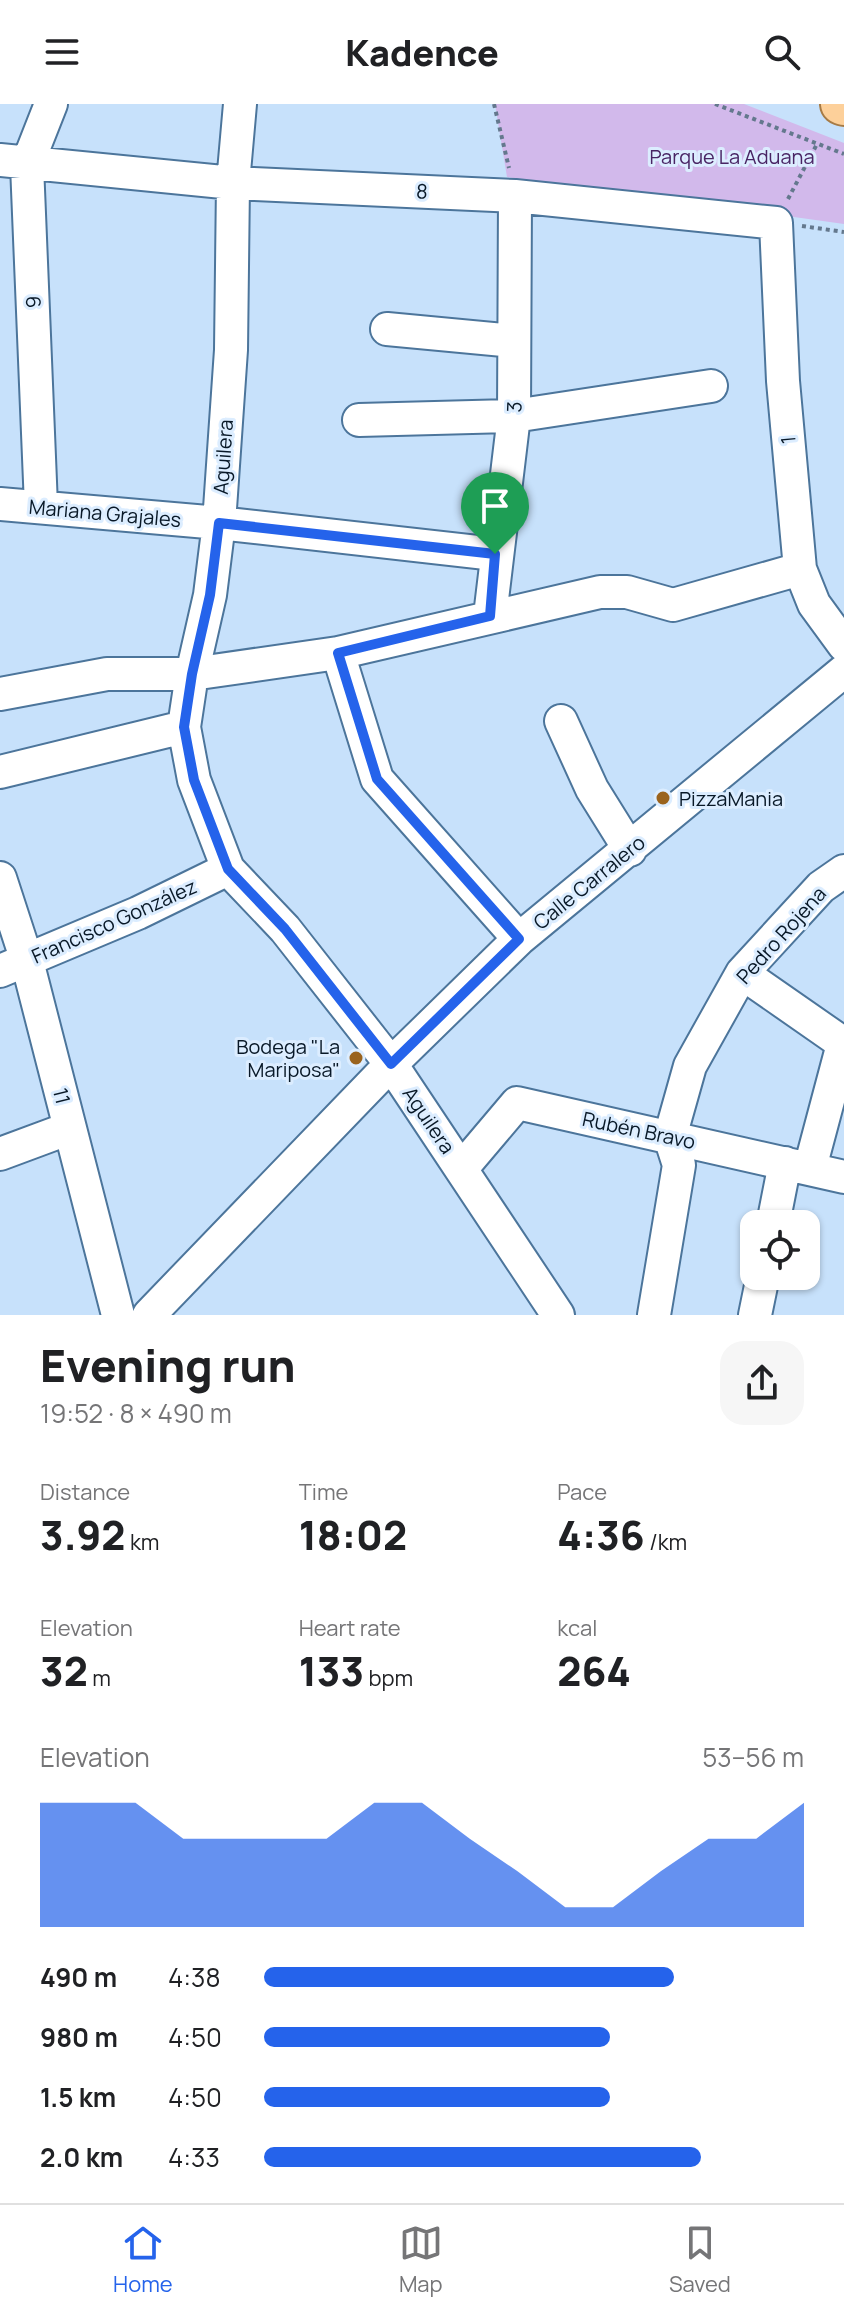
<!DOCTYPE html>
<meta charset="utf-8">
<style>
body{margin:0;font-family:Manrope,sans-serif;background:#f6f6f6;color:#202124;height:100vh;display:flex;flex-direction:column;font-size:30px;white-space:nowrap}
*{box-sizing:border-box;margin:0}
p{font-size:26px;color:#757577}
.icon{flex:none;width:44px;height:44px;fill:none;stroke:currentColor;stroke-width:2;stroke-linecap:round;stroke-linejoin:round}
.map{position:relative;height:1211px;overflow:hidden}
.details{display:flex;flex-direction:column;background:#fff;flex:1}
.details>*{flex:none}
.tools{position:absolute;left:740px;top:1106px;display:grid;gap:16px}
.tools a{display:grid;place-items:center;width:80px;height:80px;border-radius:16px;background:#fff;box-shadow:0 2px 6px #0004;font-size:40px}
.pin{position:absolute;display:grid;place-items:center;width:68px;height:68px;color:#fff;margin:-82px -34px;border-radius:50% 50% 50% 0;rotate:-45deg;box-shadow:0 0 8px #0007}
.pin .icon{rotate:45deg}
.round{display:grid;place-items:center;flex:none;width:84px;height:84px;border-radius:24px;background:#f6f6f6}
.head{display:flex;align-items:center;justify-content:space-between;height:136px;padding:0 40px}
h1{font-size:44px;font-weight:800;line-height:60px}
.stats{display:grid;grid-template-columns:repeat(3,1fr);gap:12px;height:136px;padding:8px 40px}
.stats div{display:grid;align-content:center}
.stats b{font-size:40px;font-weight:800}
.stats small{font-size:22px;font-weight:400}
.stats p{font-size:22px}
.chart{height:224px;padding:16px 40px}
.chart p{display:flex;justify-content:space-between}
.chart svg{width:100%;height:144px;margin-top:8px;fill:#2563eb;opacity:.7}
ul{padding:0 40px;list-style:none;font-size:26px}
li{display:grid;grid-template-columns:128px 96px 1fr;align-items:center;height:60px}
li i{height:20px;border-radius:10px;background:#2563eb}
header{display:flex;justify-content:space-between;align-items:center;height:104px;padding:0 40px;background:#fff;font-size:36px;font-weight:800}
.menu{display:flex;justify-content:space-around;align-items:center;height:112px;border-top:2px solid #e0e0e0;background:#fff;font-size:22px;color:#757577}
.menu a{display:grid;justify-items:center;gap:4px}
.menu .on{color:#2563eb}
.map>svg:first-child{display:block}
.green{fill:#d2b9eb}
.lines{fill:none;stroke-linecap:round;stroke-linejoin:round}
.minor-casing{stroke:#4c759b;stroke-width:36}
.major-casing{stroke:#a77b46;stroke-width:44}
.path{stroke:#64788d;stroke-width:4;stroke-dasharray:4 4;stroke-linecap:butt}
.minor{stroke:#fff;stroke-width:32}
.major{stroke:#fdd09a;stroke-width:40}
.route-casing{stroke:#fff;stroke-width:16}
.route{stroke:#2563eb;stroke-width:10}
.poi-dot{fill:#9a631d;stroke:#dcedff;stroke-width:3}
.labels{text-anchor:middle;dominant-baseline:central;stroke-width:6;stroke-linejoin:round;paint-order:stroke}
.park-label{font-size:20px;fill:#492464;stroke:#dcedff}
.street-label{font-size:20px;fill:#081827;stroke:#dcedff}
.poi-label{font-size:20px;fill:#081827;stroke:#dcedff;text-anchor:start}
</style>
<header><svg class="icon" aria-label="menu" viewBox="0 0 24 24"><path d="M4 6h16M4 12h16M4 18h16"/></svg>Kadence<svg class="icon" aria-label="search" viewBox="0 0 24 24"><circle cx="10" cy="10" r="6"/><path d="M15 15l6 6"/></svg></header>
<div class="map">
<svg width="844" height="1211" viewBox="0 0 844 1211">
<rect width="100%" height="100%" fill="#c7e1fb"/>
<path class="green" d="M495,0h249l100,39v81l-337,-47z"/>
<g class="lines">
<g class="minor-casing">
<path id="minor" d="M240,0l-7,79 -2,167 -12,173 -9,72 -18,79 -8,53 10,53 34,89 57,60 106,135 167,251
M0,56l233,23 282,13 261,27 7,158 17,188 14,35 30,41
M387,225l127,12
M359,316l155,-4 197,-30
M0,400l219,19 276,31
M41,402l-14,-341 24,-61
M490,512l24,-200 1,-220
M338,549l39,126 142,160
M0,590l107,-20h85l146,-21 262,-61h27l46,13 127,-36
M561,617l31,68 38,61
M0,668l184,-45
M0,774l27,83 91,354
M0,867l138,-58 90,-44
M742,869l102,71
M0,1050l70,-26
M462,1064l55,-65 327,74
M810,1064l33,-124
M773,1120l12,-61
M149,1211l242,-251 128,-125 325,-268
M654,1211l25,-150 -9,-28 20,-71 52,-93 79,-86 23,-16
M755,1211l8,-39"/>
</g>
<g class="major-casing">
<path id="major" d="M841,0l3,1"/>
</g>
<path class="path" d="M494,0l15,64
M715,0l129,50
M788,95l29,-55
M802,122l42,6"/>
<use href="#minor" class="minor"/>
<use href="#major" class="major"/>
</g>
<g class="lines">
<g class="route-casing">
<path id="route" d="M219,419l276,31 -5,62 -152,37 39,126 142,160 -128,125 -106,-135 -57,-60 -34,-89 -10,-53 8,-53 18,-79z"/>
</g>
<use href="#route" class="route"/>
</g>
<g class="poi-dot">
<circle cx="663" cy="694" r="8"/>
<circle cx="356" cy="954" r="8"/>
</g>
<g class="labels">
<g class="park-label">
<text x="732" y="52">Parque La Aduana</text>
</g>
<g class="street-label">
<text transform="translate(422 87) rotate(3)">8</text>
<text transform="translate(33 198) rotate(-92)">9</text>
<text transform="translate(514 303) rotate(-88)">3</text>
<text transform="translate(788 336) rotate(-95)">1</text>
<text transform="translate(223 353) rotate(-86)">Aguilera</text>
<text transform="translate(105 409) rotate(5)">Mariana Grajales</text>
<text transform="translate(589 778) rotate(-39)">Calle Carralero</text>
<text transform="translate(114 817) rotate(-24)">Francisco González</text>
<text transform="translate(781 831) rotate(-48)">Pedro Rojena</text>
<text transform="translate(62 992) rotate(76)">11</text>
<text transform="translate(429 1016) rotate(56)">Aguilera</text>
<text transform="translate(639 1026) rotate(12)">Rubén Bravo</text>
</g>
<g class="poi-label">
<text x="679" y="694">PizzaMania</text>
<text x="340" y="942" text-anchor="end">Bodega "La<tspan x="340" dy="23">Mariposa"</tspan></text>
</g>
</g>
</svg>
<div class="tools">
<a><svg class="icon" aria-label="locate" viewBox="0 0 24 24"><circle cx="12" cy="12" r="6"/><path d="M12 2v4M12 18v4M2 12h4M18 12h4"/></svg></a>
</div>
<div class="pin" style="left:495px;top:450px;background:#1e9e55"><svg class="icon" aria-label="arrive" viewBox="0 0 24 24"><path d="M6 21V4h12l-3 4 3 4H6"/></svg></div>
</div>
<section class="details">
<div class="head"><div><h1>Evening run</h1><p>19:52 · 8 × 490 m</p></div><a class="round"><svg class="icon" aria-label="share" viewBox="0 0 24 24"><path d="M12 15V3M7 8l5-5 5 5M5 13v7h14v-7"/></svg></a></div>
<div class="stats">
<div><p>Distance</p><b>3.92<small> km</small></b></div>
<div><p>Time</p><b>18:02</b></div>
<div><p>Pace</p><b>4:36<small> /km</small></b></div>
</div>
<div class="stats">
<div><p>Elevation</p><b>32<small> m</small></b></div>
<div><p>Heart rate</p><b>133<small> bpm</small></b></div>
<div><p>kcal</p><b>264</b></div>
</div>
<div class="chart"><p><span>Elevation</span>53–56 m</p>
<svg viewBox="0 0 160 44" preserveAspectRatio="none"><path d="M0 44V6L10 6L20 6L30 17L40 17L50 17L60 17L70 6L80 6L90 17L100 27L110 38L120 38L130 27L140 17L150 17L160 6V44z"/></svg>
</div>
<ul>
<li><b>490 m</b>4:38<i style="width:76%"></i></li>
<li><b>980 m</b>4:50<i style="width:64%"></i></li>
<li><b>1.5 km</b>4:50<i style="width:64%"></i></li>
<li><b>2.0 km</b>4:33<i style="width:81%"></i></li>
</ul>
</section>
<nav class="menu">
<a class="on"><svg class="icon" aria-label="home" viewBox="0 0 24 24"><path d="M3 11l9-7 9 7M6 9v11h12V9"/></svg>Home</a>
<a><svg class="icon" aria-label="map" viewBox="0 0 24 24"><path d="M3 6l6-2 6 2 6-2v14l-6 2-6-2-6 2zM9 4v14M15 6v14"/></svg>Map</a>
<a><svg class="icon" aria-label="saved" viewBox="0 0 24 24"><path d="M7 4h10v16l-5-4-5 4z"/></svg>Saved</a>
</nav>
